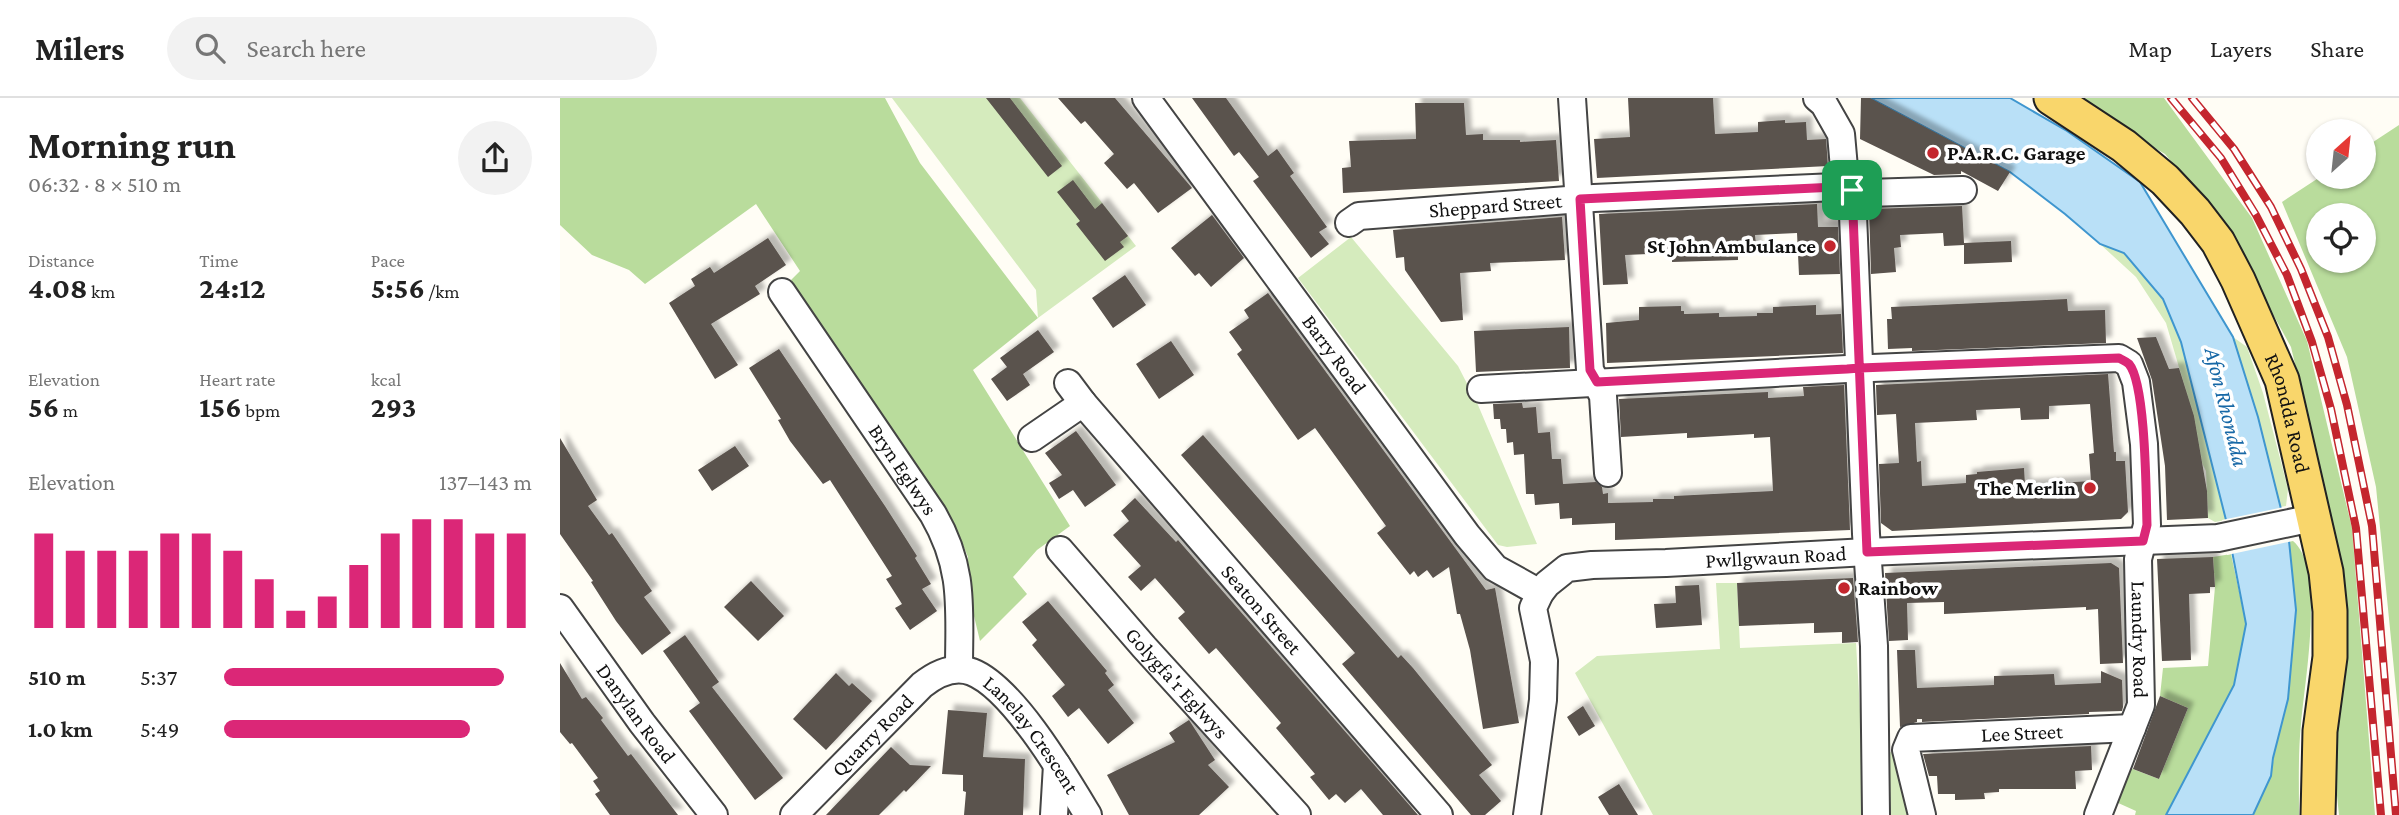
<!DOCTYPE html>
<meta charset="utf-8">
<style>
body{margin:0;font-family:"Crimson Pro",serif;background:#f2f2f2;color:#222;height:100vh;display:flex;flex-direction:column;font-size:26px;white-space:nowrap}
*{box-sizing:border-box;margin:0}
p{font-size:23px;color:#767676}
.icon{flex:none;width:38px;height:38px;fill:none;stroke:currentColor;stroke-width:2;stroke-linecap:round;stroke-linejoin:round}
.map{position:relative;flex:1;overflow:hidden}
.drawer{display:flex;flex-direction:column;background:#fff;width:560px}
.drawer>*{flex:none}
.needle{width:46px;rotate:27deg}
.tools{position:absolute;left:1746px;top:21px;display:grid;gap:14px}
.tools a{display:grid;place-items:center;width:70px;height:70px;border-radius:50%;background:#fff;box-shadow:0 2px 5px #0004;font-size:35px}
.pin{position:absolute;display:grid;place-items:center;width:60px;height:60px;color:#fff;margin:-30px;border-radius:14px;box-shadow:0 4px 10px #0006}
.round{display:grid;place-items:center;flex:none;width:74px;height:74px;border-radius:37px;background:#f2f2f2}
.overview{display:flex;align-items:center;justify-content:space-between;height:119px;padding:0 28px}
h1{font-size:38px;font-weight:700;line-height:52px}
.stats{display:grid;grid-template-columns:repeat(3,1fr);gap:10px;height:119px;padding:7px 28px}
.stats div{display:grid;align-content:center}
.stats b{font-size:30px;font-weight:700}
.stats small{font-size:19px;font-weight:400}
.stats p{font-size:19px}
.chart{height:196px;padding:14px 28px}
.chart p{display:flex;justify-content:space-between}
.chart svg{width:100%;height:126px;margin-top:7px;stroke:#db2777;stroke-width:6}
ul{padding:0 28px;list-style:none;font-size:23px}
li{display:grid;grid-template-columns:112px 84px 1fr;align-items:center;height:52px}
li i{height:18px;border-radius:9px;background:#db2777}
header{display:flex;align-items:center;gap:42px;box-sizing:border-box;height:98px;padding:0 35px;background:#fff;border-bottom:2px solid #e0e0e0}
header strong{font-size:33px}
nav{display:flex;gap:38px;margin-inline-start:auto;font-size:24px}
.search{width:490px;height:63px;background:#f2f2f2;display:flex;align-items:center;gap:18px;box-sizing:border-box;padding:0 24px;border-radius:38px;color:#767676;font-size:26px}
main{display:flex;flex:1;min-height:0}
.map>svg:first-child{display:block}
.green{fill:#d5ebbd}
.forest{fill:#b9dc9c;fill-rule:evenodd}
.water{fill:#b9e0f7;stroke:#3f96cf;stroke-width:2}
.pier{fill:#fffdf5}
.building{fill:#5a524d;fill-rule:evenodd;filter:url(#shadow)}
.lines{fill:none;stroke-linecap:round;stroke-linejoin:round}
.minor-casing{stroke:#444;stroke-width:30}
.major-casing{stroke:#222;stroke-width:37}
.minor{stroke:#fff;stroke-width:26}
.major{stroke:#f9d66b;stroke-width:33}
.rail-casing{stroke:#c4262e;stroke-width:8}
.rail{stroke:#fff;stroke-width:5;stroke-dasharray:16;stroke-linecap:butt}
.route-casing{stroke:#fff;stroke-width:14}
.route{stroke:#db2777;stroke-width:9}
.poi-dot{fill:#c4262e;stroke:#fff;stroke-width:2.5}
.labels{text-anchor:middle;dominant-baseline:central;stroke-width:7;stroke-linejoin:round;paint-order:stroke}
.poi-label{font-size:21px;font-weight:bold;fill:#111;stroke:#fff;text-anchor:start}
.street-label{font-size:21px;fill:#111;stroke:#fff}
.water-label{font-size:23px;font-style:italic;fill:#1768a6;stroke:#fff}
</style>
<header>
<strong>Milers</strong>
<div class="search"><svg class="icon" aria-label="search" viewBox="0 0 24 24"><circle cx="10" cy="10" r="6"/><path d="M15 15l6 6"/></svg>Search here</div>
<nav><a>Map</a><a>Layers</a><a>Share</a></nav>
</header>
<main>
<section class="drawer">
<div class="overview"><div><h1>Morning run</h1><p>06:32 · 8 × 510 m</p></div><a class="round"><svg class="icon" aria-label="share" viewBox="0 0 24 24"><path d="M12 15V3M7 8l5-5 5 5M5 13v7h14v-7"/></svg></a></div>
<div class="stats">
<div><p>Distance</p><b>4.08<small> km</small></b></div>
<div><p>Time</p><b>24:12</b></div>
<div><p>Pace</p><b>5:56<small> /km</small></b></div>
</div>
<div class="stats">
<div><p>Elevation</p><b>56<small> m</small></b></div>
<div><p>Heart rate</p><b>156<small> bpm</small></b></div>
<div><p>kcal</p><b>293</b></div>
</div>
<div class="chart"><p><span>Elevation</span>137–143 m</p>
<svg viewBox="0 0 160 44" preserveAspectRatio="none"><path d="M5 44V11M15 44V17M25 44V17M35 44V17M45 44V11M55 44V11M65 44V17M75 44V27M85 44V38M95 44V33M105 44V22M115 44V11M125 44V6M135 44V6M145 44V11M155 44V11"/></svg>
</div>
<ul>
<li><b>510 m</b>5:37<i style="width:91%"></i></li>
<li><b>1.0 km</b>5:49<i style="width:80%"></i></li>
</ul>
</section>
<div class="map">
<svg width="1839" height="717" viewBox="0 0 1839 717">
<defs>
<filter id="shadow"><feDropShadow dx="6" dy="-6" stdDeviation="2" flood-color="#0004"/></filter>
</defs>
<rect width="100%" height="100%" fill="#fffdf5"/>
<path class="green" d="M332,0h128l116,148 -98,72 -2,-28z
M791,139l107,129 20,39 59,139 -30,3 -9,-2 -200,-267z
M1540,146l24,9 39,46 18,43 45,178 -11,2 -7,-4 -2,-47 -4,-8 -9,-48 -27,-92 -30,-46z
M1673,239l14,10 16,46 25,96 -2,17 -6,1 -22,-90z
M1156,485h21l3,65 116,-5 6,101 -1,71h-208l-78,-142 22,-17 123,-7z
M1327,652l7,4 16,61h-21z"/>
<path class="forest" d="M0,0h325l35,65 118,155 -65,52 97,156 -33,24 -24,27 14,17 -47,47 -13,-54 1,-30 -14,-34 -163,-243 9,-9 -44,-67 -111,80 -16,-14 -37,-15 -32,-30z
M1509,0h95l88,120 55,123 45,187 23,287h-36l-6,-58 11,-128 -9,-96 -44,-186 -67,-122 -59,-71z
M1839,27v595l-23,-233 -29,-130 -65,-155 38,-25h44v-29zM1804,117v46h-45v-46z
M1729,443h4c33,27 11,143 8,183 -3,30 -2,61 -2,91h-46l18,-39 25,-166z
M1671,456l15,70 -12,61 -68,130h-31l1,-4 -20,-9 14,-34 29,11 29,-71 -28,-12 3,-28 45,-2 7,-79 -2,-30z"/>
<path class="water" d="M1310,0h140l57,33 73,51 93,155 25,80 31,124 7,69 -8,89 -15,59 -2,18 -18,39h-87l68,-130 12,-61 -20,-104 -45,-178 -18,-43 -39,-46 -24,-9 -35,-30 -55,-42z"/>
<path class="pier" d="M1724,409l9,34 -66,14 -5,-35z"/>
<path class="building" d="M426,0h24l52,68 -14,11z
M498,0h57l77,90 -34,25 -24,-30 -7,6 -23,-26 10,-9 -29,-33 -4,3z
M632,0h34l42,58 9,-7 17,24 -4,3 37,51 -8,5 10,12 -18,14 -58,-77 6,-4 -20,-25 -5,4z
M1068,0h85l2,36 43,-2v-10l27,-2v3l21,-1 1,18 19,-1 2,27 -231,12 -3,-39 36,-2z
M1301,0h9l140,74 -12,19 -37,-20v3l-27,1 -74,-36z
M855,5h49l2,32 17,-1v6h37v2l36,-2 3,41 -216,12 -1,-25 9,-1 -2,-26 67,-2z
M513,82l22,29 7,-6 26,33 -8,6 4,5 -19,14 -29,-37 4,-3 -23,-29z
M1257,106l1,23h20l2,47 -41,1 -2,-42 -42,2 2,19 -19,1v5l-66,2v-9l-47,2 3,29 -25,1 -4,-71z
M1402,108l2,37 47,-2 1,21 -48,2v-19l-20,1 -1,-13 -43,2 1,12 -7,1 2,24 -25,2 -2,-65z
M652,117l32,43 -33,29 -12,-14 -4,3 -24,-28z
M1002,119l3,43 -75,3 1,8 -31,2 3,47 -22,2 -36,-52 -1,-13 -8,1 -3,-28z
M208,140l18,27 -31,21 5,8 -49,30 27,41 -23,14 -46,-76 26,-17 -4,-7 19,-12 4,6z
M565,177l21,30 -33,23 -21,-30z
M708,195l218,297 9,-2 24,135 -36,6 -13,-79 -10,-36h-3l-8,-47 -16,11 -6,-8 -9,7 -4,-6 -4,4 -33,-42 9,-7 -71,-98 -17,12 -61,-86 5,-4 -13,-18 20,-14 -5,-8z
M1507,201l1,12 37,-1 1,33 -194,8v-3l-24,1 -1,-30h5l-1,-12z
M1256,207v10l25,-1 2,39 -236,10 -1,-40 33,-3v-13l42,-1v5h3v3l35,-1v4l38,-1v-3h16v-6z
M1009,229l1,41 -94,4 -2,-41z
M478,232l16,22 -31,22 7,11 -23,16 -16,-22 16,-12 -7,-9z
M1596,239l13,32 10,-1 15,48 13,75 1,27 -41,2 -2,-54 -13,-86 -15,-42z
M611,243l23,34 -35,24 -23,-35z
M219,251l106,157 32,50 -2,2 16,26 -9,5 15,22 -27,19 -15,-22 7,-4 -16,-25 6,-3 -62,-96 -7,4 -33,-43 -12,-21 3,-1 -32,-51z
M1548,276l6,78h2v9h9l3,51 -7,7 -229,12 -11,-8 -2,-59 20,-1 -3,-49 -19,1 -1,-30zM1530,306l4,49 -5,1 2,27 -66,4 -1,-17 -47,4v2l-11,1v8l-44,3 -1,-25 -4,1 -2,-39 62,-3 -1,-10 44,-2 1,12 28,-1v-13z
M1284,287l6,145 -235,10v-17l-43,2v-7l-12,1 -1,-16 -24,2 -1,-11h-8l-2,-40 -10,1 -1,-13 -6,1 -1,-14h-5l-1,-10h-6l-1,-15 29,-1 1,5 13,-1 2,26 12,-1 2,27h9l2,25 33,-2 6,5 1,7 5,-1v10l45,-1v-3h21v-3l99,-5 -3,-54 -16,1v-4l-67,4v-5l-66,4 -2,-38 149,-7v6l36,-2 -1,-9z
M516,333l40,54 -31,22 -12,-17 -14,9 -10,-16 13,-8 -17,-22z
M643,337l195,223 3,-3 12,13 79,97 -13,10 22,26 -16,14h-14l-129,-151 13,-11 -174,-198z
M0,340l37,62 -9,6 21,29 3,-2 40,58 -8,6 27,36 -29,22 -26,-34 -25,-39 2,-1 -33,-47z
M175,348l14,20 -37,25 -14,-21z
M575,400l41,44 2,-2 240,275h-35l-22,-26 -16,14 -9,-9 -7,6 -19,-23 5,-3 -39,-46 5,-5 -65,-75 -7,6 -19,-22 -12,-14 7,-6 -30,-34 -14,13 -13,-14 13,-11 -28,-31 16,-14 -8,-10z
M1653,459l2,30h-5v6l-21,1 2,66 -29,1 -5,-102z
M1551,465l8,5 4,95 -23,1 -2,-55 -12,1v-3l-142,7v-12l-37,1 1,37 -19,1 -4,-68z
M1293,480l5,64 -16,1v-11l-28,1v-10l-75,3 -2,-43z
M191,483l33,35 -26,25 -34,-34z
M1139,487l3,40 -46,3 -2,-24 22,-1 -1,-17z
M488,503l59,70 -2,2 9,12 -6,5 26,33 -26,21 -29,-36 -11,9 -16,-21 13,-11 -33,-40 5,-5 -15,-18z
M125,537l34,47 -7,5 71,91 -28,22 -66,-89 11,-8 -37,-52z
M1337,552h18l2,38 77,-3v-9l60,-2 1,11 46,-2v-12l21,9 1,27 -1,4 -33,1v2l-167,8v-3h-5v3l-17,5z
M0,565l22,36 4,-2 17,21 -2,2 27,36 3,-2 47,61h-68l-15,-21 5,-3 -7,-10 5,-3 -26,-35 -2,1 -10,-12z
M276,575l13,13 3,-3 20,18 -46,49 -33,-31z
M1600,598l28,12 -29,71 -26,-10z
M1023,608l12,20 -16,10 -12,-19z
M388,612l39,3 -4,44 42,2 -2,56h-59l2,-23 -3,-1v-16l-21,-1z
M629,622l26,40 -7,5 21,22 -30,28h-70l-22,-40 68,-33 -6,-9z
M1531,648l1,24 -17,1 1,18h-77v3l-15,1 1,6 -30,1v-6h-17l-1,-18h-8l-6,-22z
M331,649l19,18 21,1 -25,26 -2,-2 -25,25h-53z
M1059,686l19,31h-29l-11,-18z"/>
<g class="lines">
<g class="minor-casing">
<g id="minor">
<path id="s1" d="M586,0l321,437 28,33 45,25"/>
<path d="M1012,0l18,272 13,26 5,77"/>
<path d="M1257,0l7,6 17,30 3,34 8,22 14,344 8,112 2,169"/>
<path id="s2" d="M789,125l10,-7 235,-18 242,-11 31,6 96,-3"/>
<path id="s3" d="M222,194l151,222c32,55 26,95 26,155"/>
<path id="s4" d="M508,285l15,20 356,412"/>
<path id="s5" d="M921,291l366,-20 272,-11 10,6 7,18 8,62 3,81 -9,34 3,146 -43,110"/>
<path d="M472,340l51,-35"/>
<path id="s6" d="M500,452l84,97 153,168"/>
<path id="s7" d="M0,510l82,115 72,92"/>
<path id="s8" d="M234,717l128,-130c14,-11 32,-20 50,-13 41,16 93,105 116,143"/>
<path d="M494,717l3,-50"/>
<path id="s9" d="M967,717l16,-115 1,-39 -11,-53 7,-15 7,-9 20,-16 25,-3 74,-2 201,-11 351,-14 95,-20"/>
<path id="s10" d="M1362,717l-16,-65 5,-12 221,-10"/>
</g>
</g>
<g class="major-casing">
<g id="major">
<path id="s11" d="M1491,0l73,48 41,34 30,32 23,30 20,38 44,100 44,192 4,39v46l-10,74 -2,84"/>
</g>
</g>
<use href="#minor" class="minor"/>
<use href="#major" class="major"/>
<g class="rail-casing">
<path id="rail" d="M1611,0l50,60 35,57 31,60 25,67 19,67 25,119 25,287
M1632,0l42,51 37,58 30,62 27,68 19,68 25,121 24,289"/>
</g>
<use href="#rail" class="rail"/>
</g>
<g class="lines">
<g class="route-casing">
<path id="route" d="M1292,92c5,120 9,241 15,362l276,-11 4,-16c-1,-30 -1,-141 -18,-161 -3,-3 -7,-4 -10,-6l-259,10 -13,1 -250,13 -7,-12 -10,-171 256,-12 16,3"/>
</g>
<use href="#route" class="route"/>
</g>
<g class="poi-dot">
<circle cx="1373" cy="55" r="7"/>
<circle cx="1270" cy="148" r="7"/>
<circle cx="1530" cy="390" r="7"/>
<circle cx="1284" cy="490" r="7"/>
</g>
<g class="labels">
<g class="poi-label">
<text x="1387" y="55">P.A.R.C. Garage</text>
<text x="1256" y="148" text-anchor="end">St John Ambulance</text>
<text x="1516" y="390" text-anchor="end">The Merlin</text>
<text x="1298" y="490">Rainbow</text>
</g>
<g class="street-label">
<text stroke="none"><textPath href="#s2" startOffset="149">Sheppard Street</textPath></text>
<text stroke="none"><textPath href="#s1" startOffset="318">Barry Road</textPath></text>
<text stroke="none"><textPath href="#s11" startOffset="408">Rhondda Road</textPath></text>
<text stroke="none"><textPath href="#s3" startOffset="215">Bryn Eglwys</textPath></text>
<text stroke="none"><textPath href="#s9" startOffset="472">Pwllgwaun Road</textPath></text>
<text stroke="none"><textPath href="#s4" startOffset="298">Seaton Street</textPath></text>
<text stroke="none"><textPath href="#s5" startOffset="929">Laundry Road</textPath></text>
<text stroke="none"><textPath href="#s6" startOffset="177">Golygfa'r Eglwys</textPath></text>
<text stroke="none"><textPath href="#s7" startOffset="130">Danylan Road</textPath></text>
<text stroke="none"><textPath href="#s10" startOffset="191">Lee Street</textPath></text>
<text stroke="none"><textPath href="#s8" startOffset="112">Quarry Road</textPath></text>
<text stroke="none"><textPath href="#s8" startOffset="324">Lanelay Crescent</textPath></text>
</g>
<g class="water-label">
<text transform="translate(1667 309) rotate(76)">Afon Rhondda</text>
</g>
</g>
</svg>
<div class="tools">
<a><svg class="needle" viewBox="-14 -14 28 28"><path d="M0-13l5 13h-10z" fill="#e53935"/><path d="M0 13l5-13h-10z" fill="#767676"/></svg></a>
<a><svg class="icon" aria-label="locate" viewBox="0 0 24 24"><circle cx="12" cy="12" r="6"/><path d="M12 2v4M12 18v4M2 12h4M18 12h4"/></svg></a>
</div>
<div class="pin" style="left:1292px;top:92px;background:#1e9e55"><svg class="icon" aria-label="arrive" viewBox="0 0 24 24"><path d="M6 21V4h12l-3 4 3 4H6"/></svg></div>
</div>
</main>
